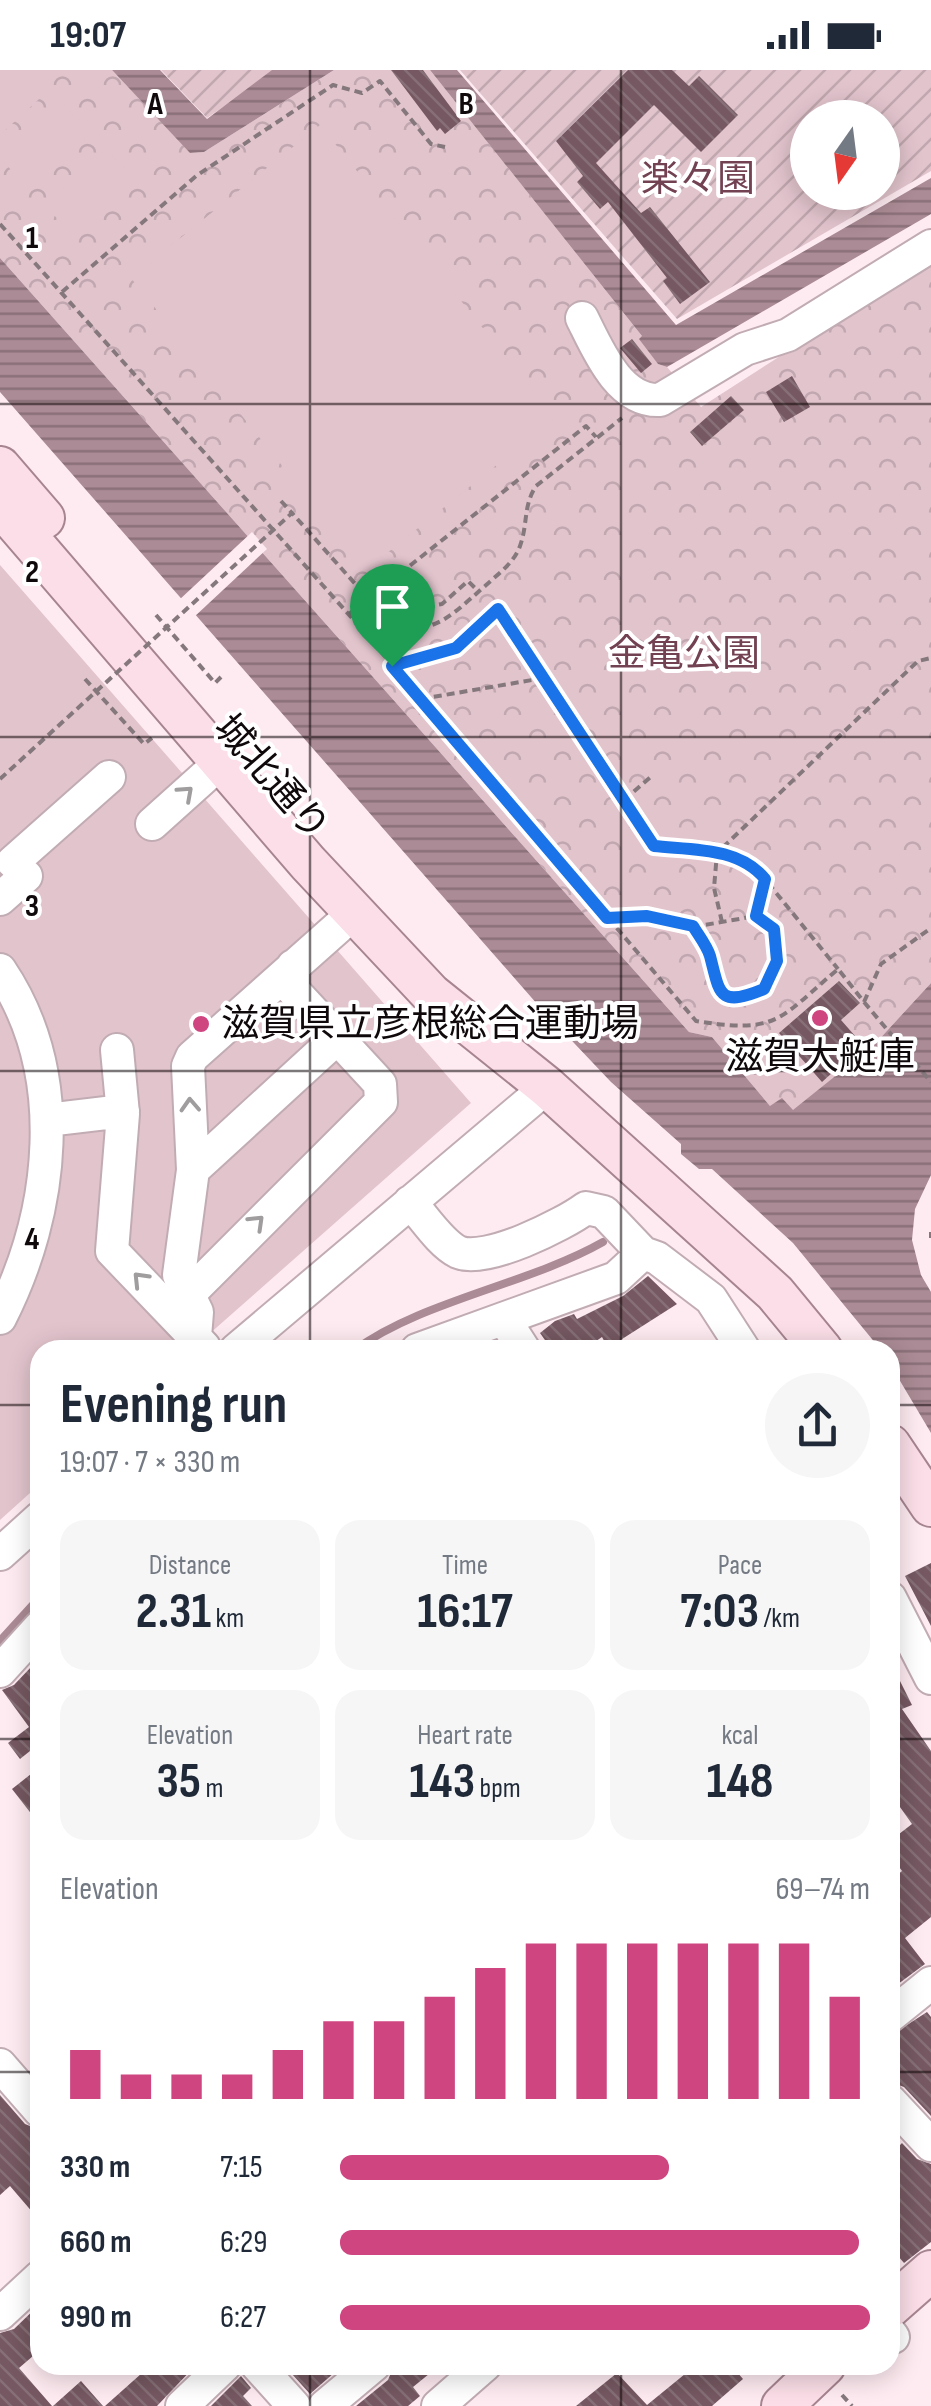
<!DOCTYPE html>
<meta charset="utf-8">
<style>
body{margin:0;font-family:"Sofia Sans Condensed","Noto Sans JP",sans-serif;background:#f6f6f7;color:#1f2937;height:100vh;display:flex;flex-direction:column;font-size:38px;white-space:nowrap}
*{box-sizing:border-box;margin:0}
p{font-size:32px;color:#747a83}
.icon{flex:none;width:55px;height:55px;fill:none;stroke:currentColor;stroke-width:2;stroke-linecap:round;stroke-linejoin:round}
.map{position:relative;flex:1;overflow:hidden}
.sheet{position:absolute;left:30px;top:1270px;width:870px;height:1035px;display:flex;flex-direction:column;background:#fff;border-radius:30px;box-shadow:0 5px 25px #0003}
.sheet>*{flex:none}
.needle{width:65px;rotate:194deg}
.buttons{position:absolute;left:790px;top:30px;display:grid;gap:20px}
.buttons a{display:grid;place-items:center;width:110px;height:110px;border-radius:50%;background:#fff;box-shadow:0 5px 25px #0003;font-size:50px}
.pin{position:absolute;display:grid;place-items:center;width:85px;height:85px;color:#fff;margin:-102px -42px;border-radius:50% 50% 50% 0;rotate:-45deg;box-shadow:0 0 10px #0007}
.pin .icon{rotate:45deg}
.round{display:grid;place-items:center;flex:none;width:105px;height:105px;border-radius:52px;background:#f6f6f7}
.head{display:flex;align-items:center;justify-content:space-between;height:170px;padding:0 30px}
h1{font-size:55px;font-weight:700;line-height:75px}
.figures{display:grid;grid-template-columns:repeat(3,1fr);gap:15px;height:170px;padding:10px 30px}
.figures div{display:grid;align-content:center;border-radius:25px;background:#f6f6f7;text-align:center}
.figures b{font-size:50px;font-weight:700}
.figures small{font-size:28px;font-weight:400}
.figures p{font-size:28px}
.chart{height:280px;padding:20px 30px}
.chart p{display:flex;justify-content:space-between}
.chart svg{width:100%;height:180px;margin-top:10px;stroke:#ce4580;stroke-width:6}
ul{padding:0 30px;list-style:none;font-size:32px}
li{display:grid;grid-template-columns:160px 120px 1fr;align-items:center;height:75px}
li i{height:25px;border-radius:12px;background:#ce4580}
.status{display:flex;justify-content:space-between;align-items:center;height:70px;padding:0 50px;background:#fff;direction:ltr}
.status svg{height:28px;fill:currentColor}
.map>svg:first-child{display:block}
.forest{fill:url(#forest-crowns)}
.garden{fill:url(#garden-furrows);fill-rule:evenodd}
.pitch{fill:#e2c4cd}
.water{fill:url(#water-rules)}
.pier{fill:#feebf1}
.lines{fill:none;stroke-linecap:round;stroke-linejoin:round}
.stream{stroke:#ab8b95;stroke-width:8}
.building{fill:url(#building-back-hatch)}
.minor-casing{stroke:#c2acb3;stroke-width:36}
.major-casing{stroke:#a78590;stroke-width:44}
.path{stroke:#85787c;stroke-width:4;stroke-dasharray:8 5;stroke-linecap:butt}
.minor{stroke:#fff;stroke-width:32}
.major{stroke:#fbdee7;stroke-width:40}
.path-bridge{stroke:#85787c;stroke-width:4;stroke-dasharray:8 5;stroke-linecap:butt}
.oneway{stroke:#9f9d9d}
.route-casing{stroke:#fff;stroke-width:20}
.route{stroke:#1a73e8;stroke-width:12}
.grid{fill:none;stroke:#10090b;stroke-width:2.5;stroke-opacity:0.55}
.poi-dot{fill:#ce4580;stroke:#fff;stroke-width:4}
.labels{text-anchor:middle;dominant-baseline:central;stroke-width:8;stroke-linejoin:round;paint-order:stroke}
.park-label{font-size:38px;fill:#724152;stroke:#fff}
.street-label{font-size:38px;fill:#10090b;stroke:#fff}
.poi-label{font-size:38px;fill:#10090b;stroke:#fff;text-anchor:start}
.grid-label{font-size:32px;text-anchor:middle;font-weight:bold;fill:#10090b;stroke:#fff;stroke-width:8;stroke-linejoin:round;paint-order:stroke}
</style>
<div class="status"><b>19:07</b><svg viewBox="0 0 49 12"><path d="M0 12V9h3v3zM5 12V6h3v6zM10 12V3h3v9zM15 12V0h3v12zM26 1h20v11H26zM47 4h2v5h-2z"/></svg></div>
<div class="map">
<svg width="931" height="2336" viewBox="0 0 931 2336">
<defs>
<pattern id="forest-crowns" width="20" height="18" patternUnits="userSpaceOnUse" patternTransform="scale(2.5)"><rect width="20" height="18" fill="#e2c4cd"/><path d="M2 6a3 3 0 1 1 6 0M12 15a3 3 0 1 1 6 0" fill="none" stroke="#c1a7af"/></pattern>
<pattern id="garden-furrows" width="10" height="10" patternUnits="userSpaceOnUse" patternTransform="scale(2.5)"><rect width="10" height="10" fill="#e2c4cd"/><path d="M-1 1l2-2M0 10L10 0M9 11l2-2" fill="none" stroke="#c1a7af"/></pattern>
<pattern id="water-rules" width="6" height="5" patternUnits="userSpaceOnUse" patternTransform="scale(2.5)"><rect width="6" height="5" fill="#ab8b95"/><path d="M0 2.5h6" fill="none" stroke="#8a7078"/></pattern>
<pattern id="building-back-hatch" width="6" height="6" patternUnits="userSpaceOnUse" patternTransform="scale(2.5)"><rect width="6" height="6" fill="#755861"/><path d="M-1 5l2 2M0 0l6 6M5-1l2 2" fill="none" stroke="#866f76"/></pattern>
</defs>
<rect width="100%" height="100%" fill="#feebf1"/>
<path class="forest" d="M0,0h112l79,83 13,-1 130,-82h96l212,266 16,28 9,3 34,40 230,-148v724l-57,62 -81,66 -23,-5 -58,-69 -23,-5 -689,-774z"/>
<path class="garden" d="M161,0h116l-70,48z
M460,0h471v101l-254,148zM808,48h74v74h-74z"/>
<path class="pitch" d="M13,0h20l18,18 -51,47v-53z
M64,35l27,28 -62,57 -26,-29z
M320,55l235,293 -189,152 -235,-292z
M106,79l27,28 -62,57 -26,-29z
M0,495l471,538 -280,247h-151v134l-40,36z"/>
<path class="water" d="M112,0h48l47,49 65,-49h62l-130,82 -14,1z
M430,0h27l219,255 255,-147v36l-264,153 -9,-3 -19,-25 3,-3z
M0,188l689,774 23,5 58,69 12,-8 11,12 81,-65 57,-62v192l-16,34 -3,31 9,35 10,17v141l-41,-69v-14h-9l-88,-107 -81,-74h-13l-18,-15v-10l-70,-62 -73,-77 -538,-613z"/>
<path class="pier" d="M252,462l15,17 -74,69 -15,-17z"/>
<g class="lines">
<path class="stream" d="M355,1280c64,-48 174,-66 248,-108
M0,1571l40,-44"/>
</g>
<path class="building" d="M391,0h32l38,51 -16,13 -5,-6 -3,3z
M628,0h44l17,16 10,-10 39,39 -37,37 -47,-47 -58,58 45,50 9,-6 60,75 -30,22 -17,-23 4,-3 -59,-76 -8,7 -23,-27 6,-6 -27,-35z
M632,269l20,25 -11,9 -21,-25z
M792,306l18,31 -26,15 -18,-30z
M731,326l13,14 -42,36 -12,-14z
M839,911l21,22 -19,17 22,25 -41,37 -43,-49z
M648,1206l29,28 -69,44 -6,-11 -19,13h-31l-12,-17 15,-12 19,-7 3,5 46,-23z
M931,1493v63l-26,-50z
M890,1591l22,44 -10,4 29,42v166l-26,21 20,26 -35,26v-109l12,-10 -12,-17v-13l22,-17 -22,-31z
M32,1596l8,10v67l-20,16 -12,-16 21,-16 -27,-37 12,-5z
M31,1704l9,11v40l-28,-36z
M927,1942l4,5v99l-27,-29 -14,-5v-46z
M0,2025l25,29 15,6v91l-30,-35 -10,9z
M902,2073l15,16 14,5v78l-27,21 -14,-16v-92z
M40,2234v46l-21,18 33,38h-52v-73l14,-4z
M151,2295h45l-39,41h-52z
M284,2295h59l-33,29z
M394,2295h46l-27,22 7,9 -12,10h-52l32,-26z
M696,2295h35l12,14 -31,27h-136l41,-33 30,32z
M241,2306l10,12 -8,8 9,10h-41z
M81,2311l22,25h-50z"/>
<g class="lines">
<g class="minor-casing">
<path id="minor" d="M582,248c16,32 37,84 78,82l85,-51 43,-14 143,-89
M152,754l69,-62
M13,792l96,-85
M0,829l26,-23
M0,900c70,104 54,242 0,348
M117,980l6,64 -11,137 92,96
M47,1050l76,-9
M193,1100l143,-131
M410,1132c14,15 30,41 48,50 27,12 105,-27 128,-44l18,4 39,41 14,5 54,41 33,51
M190,1223l191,-191 -1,-18 -87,-94v-24
M504,1249l20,31
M195,1267l2,-25 -18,-37 14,-105 -5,-104 4,-9 162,-144
M236,1280l311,-263
M417,1280l199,-72 27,-25
M0,1484l40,-36
M890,1528l41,80
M0,1601l40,-44
M890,1946l41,-33
M0,1995l40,46
M890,2031l41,44
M0,2244l40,-37
M890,2263l3,4
M257,2295l37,41
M182,2336l43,-41
M325,2336l49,-41
M438,2336l47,-41"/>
</g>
<g class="major-casing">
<path id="major" d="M0,397l44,51
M0,435l308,358 123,131 116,93 228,206 47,57
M890,1375l41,61
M890,2237l41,-36
M782,2336l43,-41"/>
</g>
<path class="path" d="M0,154l360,403 336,394c82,13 82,-1 142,-52l26,33 17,-38 50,-36
M62,222l134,-116 137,-91 29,8 18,-12 51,63 14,3
M281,431l11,12
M383,518l24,22 35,-6 26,-23 11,11
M374,535c48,43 71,16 111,-19 13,-12 29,-23 35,-40 8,-22 3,-40 16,-60l86,-68
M349,544l237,-188 10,11
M156,545l59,68 6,-6
M392,596l64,-18 42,-39 155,236 64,8 34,9 87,107
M85,609l59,65 8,-6
M421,629l123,-21
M624,730l29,-25
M607,847l40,-2 46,12c6,9 14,19 17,29 10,38 8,52 54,33l13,-28 -4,-32 -17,-13 9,-37
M722,852l-8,-34 3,-35 201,-192 13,-3
M693,857l63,-11
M864,932l67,80
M931,1162v6
M842,2325l10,11"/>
<use href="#minor" class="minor"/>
<use href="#major" class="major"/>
<path class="path-bridge" d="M0,709l292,-266 82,92"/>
</g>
<defs><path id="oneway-chevron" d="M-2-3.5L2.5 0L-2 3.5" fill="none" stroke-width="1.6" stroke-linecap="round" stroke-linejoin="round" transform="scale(2.5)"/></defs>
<g class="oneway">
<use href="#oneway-chevron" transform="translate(186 723) rotate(-42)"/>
<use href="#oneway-chevron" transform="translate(190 1035) rotate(-93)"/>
<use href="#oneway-chevron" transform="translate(257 1152) rotate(-44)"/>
<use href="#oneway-chevron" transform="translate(140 1209) rotate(-134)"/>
</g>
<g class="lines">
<g class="route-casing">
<path id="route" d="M498,539l156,237c38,4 85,1 111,33l-9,37 18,13 3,32 -13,28c-46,19 -44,5 -54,-33 -3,-10 -11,-20 -17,-30l-46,-10 -40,2 -215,-252 64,-18z"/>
</g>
<use href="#route" class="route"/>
</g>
<path class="grid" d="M310,0v1280M621,0v1280M0,334h931M0,667h931M0,1001h931M0,1335h40M890,1335h41M0,1669h40M890,1669h41M0,2002h40M890,2002h41M310,2295v41M621,2295v41"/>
<g class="poi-dot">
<circle cx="820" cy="948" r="10"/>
<circle cx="201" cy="954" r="10"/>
</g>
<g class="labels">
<g class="park-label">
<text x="698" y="109">楽々園</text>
<text x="684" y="584">金亀公園</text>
</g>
<g class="street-label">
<text transform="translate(271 708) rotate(49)">城北通り</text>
</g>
<g class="poi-label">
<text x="221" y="954">滋賀県立彦根総合運動場</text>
<text x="820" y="987" text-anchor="middle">滋賀大艇庫</text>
</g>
</g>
<g class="grid-label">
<text x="155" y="44">A</text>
<text x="466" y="44">B</text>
<text x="32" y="178">1</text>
<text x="32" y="512">2</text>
<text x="32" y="846">3</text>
<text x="32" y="1179">4</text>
</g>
</svg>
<div class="buttons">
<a><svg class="needle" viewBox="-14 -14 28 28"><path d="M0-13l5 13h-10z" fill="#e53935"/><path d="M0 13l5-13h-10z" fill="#747a83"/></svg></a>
</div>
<div class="pin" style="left:392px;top:596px;background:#1e9e55"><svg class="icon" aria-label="arrive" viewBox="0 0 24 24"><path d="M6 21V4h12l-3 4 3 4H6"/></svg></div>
<section class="sheet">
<div class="head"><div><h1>Evening run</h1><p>19:07 · 7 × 330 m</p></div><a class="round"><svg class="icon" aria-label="share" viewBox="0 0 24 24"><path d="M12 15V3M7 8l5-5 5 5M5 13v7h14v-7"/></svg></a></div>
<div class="figures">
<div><p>Distance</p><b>2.31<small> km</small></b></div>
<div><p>Time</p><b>16:17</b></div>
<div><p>Pace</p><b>7:03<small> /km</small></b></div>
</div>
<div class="figures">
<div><p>Elevation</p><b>35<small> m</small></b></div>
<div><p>Heart rate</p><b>143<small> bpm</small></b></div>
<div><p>kcal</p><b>148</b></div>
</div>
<div class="chart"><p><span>Elevation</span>69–74 m</p>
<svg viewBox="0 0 160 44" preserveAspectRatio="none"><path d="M5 44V32M15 44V38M25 44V38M35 44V38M45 44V32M55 44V25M65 44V25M75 44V19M85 44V12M95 44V6M105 44V6M115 44V6M125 44V6M135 44V6M145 44V6M155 44V19"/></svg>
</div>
<ul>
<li><b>330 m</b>7:15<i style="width:62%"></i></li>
<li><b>660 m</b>6:29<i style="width:98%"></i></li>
<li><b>990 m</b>6:27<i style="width:100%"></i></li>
</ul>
</section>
</div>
